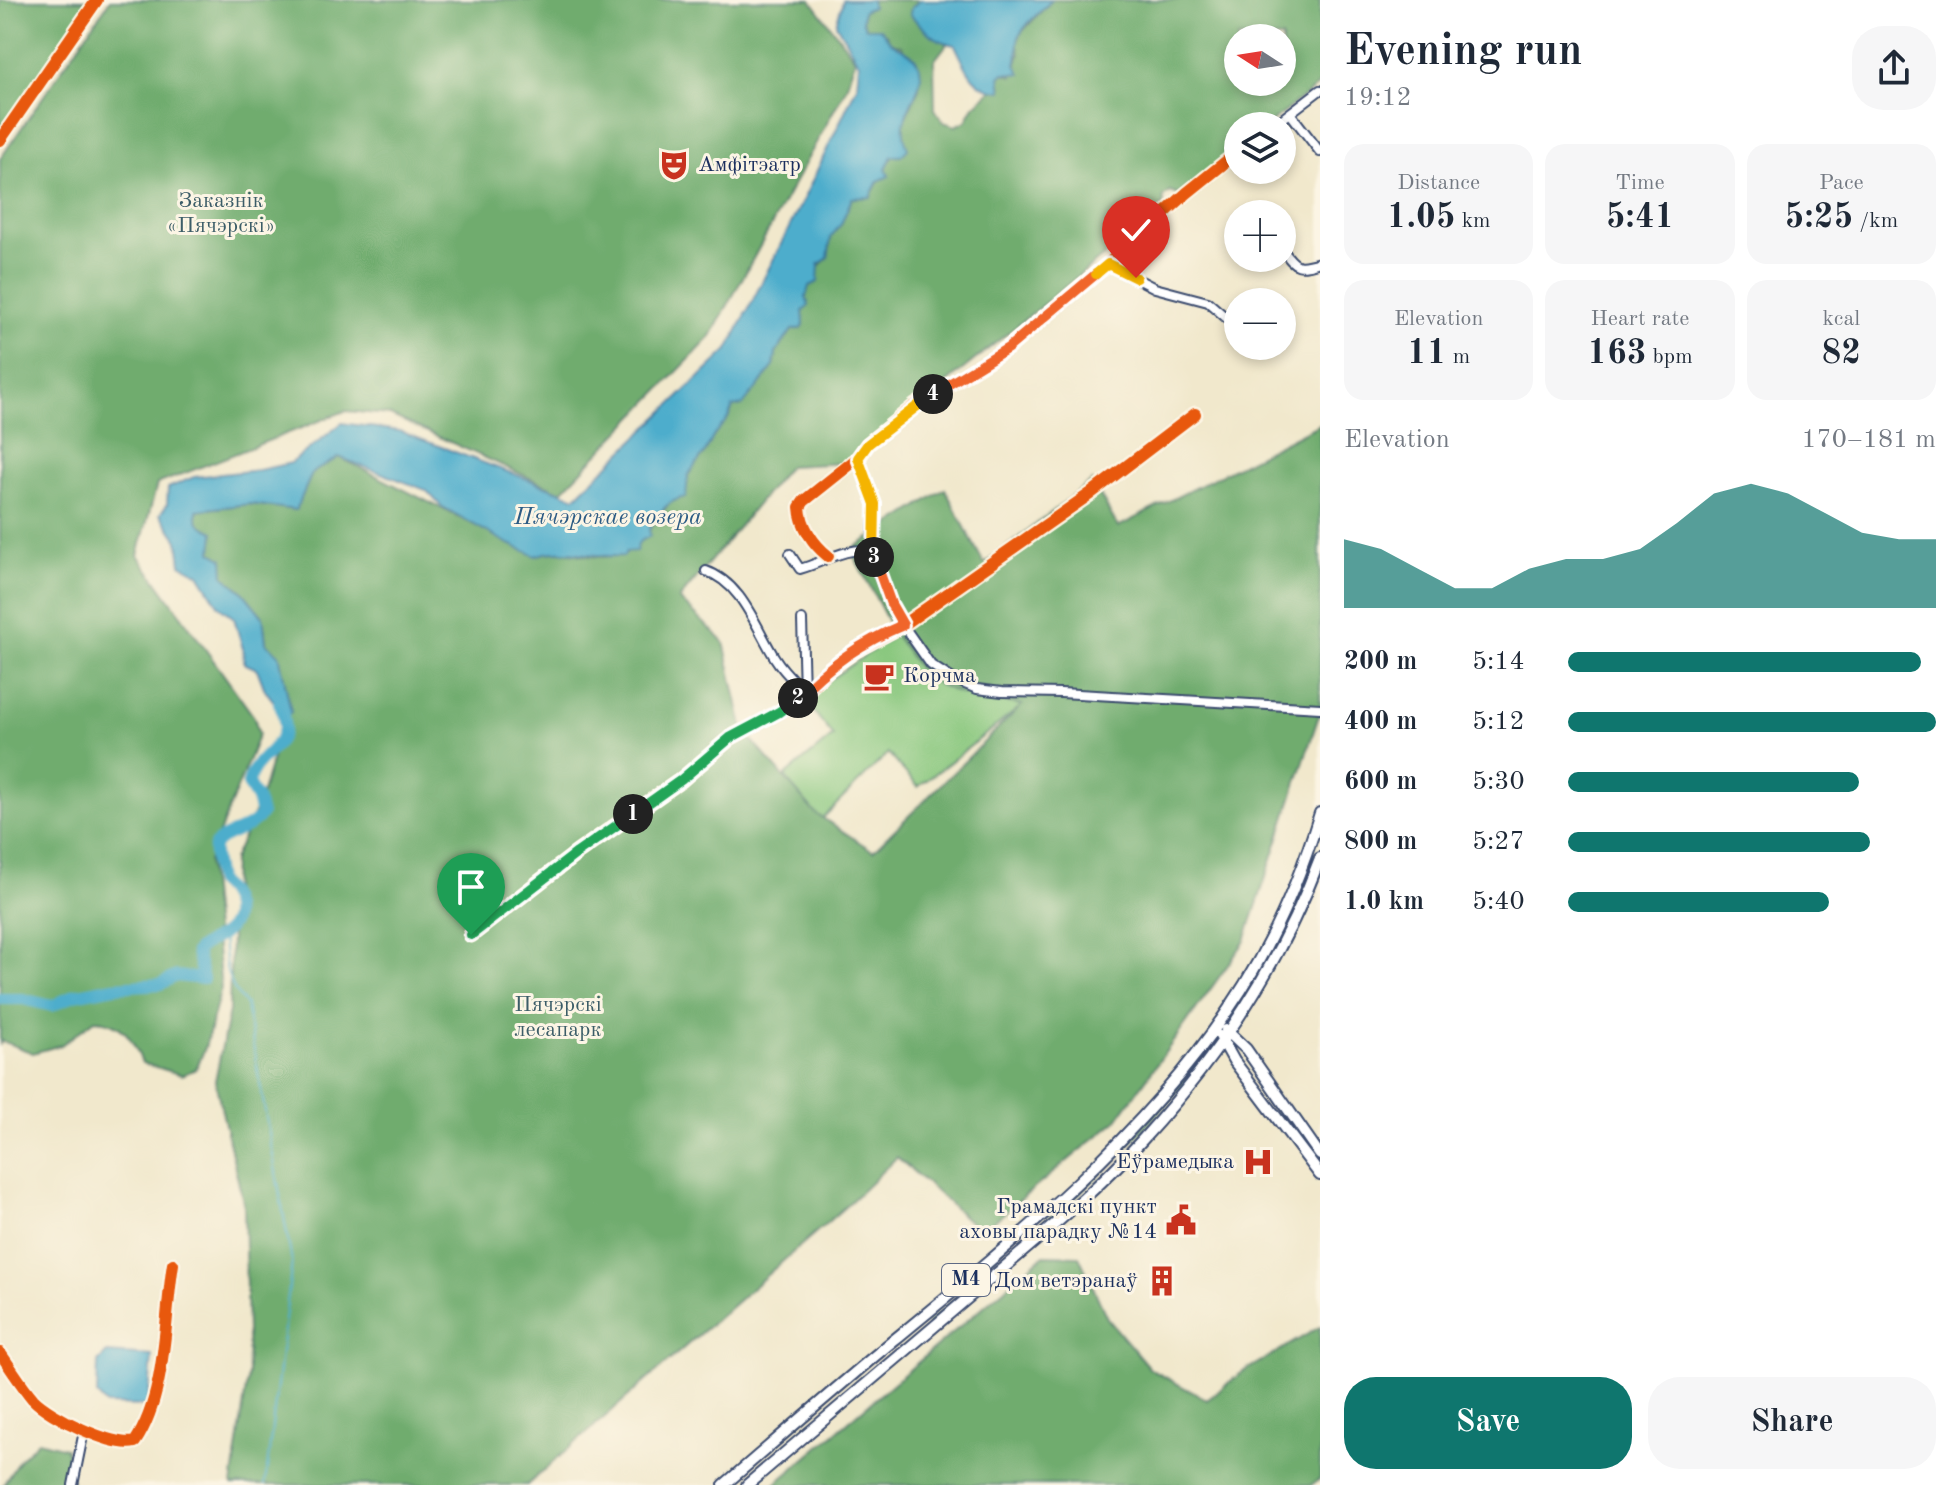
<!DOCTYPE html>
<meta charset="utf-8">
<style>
body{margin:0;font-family:"Old Standard TT",serif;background:#f6f6f7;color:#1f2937;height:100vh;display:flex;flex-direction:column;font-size:30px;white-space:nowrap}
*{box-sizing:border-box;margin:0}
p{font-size:26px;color:#747a83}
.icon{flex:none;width:44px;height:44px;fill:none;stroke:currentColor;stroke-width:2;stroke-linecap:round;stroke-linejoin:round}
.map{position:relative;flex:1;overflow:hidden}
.details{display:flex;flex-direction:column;background:#fff;width:640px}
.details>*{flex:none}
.needle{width:52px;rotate:282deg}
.controls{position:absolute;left:1224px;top:24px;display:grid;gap:16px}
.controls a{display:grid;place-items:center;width:72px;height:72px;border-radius:50%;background:#fff;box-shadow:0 4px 12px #0003;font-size:40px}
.pin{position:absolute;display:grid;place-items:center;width:68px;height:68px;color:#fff;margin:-82px -34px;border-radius:50% 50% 50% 0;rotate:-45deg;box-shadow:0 0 8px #0007}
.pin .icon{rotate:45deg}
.km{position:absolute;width:40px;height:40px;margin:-20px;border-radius:50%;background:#222;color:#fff;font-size:22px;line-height:40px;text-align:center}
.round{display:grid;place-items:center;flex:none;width:84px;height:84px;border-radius:32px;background:#f6f6f7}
.overview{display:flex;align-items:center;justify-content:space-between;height:136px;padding:0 24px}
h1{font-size:44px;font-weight:700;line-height:60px}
.stats{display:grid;grid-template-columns:repeat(3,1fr);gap:12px;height:136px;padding:8px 24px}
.stats div{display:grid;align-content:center;border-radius:20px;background:#f6f6f7;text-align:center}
.stats b{font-size:34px;font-weight:700}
.stats small{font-size:22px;font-weight:400}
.stats p{font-size:22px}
.chart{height:224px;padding:16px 24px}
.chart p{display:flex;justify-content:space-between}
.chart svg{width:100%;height:144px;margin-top:8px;fill:#0f766e;opacity:.7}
.cta{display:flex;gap:16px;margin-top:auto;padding:16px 24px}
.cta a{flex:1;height:92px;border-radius:32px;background:#0f766e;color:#fff;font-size:32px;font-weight:700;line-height:92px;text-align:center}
.cta a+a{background:#f6f6f7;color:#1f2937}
ul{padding:0 24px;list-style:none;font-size:26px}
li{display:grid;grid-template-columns:128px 96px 1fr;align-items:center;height:60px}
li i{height:20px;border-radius:10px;background:#0f766e}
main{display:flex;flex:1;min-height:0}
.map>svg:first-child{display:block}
.green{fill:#8ac87f;stroke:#527c6e;stroke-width:2}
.forest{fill:#6fac6e;stroke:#456e66;stroke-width:2;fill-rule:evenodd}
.water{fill:#4dadcc;stroke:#346e95;stroke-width:2}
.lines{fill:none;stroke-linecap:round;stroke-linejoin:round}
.stream{stroke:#4dadcc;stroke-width:2}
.river{stroke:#4dadcc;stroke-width:12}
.minor-casing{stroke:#3b4b6e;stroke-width:12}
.major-casing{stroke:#3b4b6e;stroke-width:14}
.minor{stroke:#fff;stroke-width:8}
.major{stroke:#fff;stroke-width:10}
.cycleway-casing{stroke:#fcf5e5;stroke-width:17}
.cycleway{stroke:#e8590c;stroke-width:12}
.split-1-casing{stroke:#fff;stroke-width:16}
.split-2-casing{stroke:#fff;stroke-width:16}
.split-3-casing{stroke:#fff;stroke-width:16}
.split-4-casing{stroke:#fff;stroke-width:16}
.split-5-casing{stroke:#fff;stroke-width:16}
.split-6-casing{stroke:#fff;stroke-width:16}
.split-1{stroke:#22a559;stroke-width:10}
.split-2{stroke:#22a559;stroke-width:10}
.split-3{stroke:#f0652b;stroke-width:10}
.split-4{stroke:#f5b400;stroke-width:10}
.split-5{stroke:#f0652b;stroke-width:10}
.split-6{stroke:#f5b400;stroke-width:10}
.labels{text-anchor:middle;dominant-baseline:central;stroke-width:6;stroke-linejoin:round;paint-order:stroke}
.shield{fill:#fcf5e5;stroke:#5e6a86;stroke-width:2}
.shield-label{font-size:20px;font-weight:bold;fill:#1b2f5e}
.poi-label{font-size:22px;fill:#1b2f5e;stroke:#fcf5e5;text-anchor:end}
.park-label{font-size:22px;fill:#3c5d68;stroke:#fcf5e5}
.water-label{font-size:24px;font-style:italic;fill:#2c5b84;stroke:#fcf5e5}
</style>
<main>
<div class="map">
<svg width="1320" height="1485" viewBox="0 0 1320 1485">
<rect width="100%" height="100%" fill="#fcf5e5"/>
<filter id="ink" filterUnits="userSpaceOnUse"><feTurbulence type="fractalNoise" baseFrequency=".0125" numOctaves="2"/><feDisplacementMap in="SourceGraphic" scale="16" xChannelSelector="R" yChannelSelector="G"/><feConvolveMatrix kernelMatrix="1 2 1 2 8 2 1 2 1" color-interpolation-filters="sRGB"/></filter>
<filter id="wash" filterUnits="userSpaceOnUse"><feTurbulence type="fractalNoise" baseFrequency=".006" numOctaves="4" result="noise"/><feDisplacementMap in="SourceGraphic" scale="32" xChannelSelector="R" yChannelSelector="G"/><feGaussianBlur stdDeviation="1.8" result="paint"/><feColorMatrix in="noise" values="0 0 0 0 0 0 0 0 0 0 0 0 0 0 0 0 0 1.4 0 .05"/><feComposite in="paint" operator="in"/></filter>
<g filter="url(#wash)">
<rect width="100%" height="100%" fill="#f1e8cc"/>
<path class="green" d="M895,635l27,38 36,20 65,12 -105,82 -30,-34 -72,72 -31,-49 48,-40 -30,-38z
M1195,1064l2,2c-76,100 -174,177 -268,259l-2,-2c95,-82 191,-159 268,-259z"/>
<path class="forest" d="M0,0h93l-93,133z
M110,0h701l44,59 -9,29 -136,250 -149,154 -171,-77 -45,-4 -188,73 -19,71 116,162 5,17 -51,127 13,127 -16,60 -9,21 -14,6 -40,-12c-9,-24 -19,-42 -47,-43l-34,25 -28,8 -31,-12 -2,3v-885z
M871,0h49l-9,8 10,18 26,18 -13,17 1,48 8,13 13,4 10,-5 8,-15 18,-16h10l-2,-13 4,-4 9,3 7,-22 -3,-11 4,-10 31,-33h268v84l-54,42h-28v22l-60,47 -7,-3 -8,5 1,7 -11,12 -306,247 -58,3 -110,133 45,43 20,89 71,82 58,38 149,-146 -64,-12 -21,-9 -15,-11 -27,-38 -44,-85 94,-61 39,75 108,-83 26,46 202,-103v288l-75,229 -129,180 -135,111 -84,-75 -50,48 -320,280h-295l16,-111 -4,-168 -29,-125 14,-70 4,-151 26,-58 26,-86 6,-4 -25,-69 -3,-26 -21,-26 -18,-15 -28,-57 1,-9 54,-6 45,6 16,-37 27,-16 197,99c29,-13 64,12 92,-6 18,-11 30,-35 45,-51l12,-2 3,-22 18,-24 9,-18 12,-13 6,-13 10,-3 31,-38 2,-13 16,-23 10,-2 2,-3c-6,-20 8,-56 24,-67l3,-21 10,-13 11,-26 18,-1 33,-60 1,-16 15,-33 -17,-42 -12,-4 -4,-8 -20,-5 -4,-8 1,-10 9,-4zM1238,38h44v44h-44z
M1044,1255l35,1 28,62 43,51 57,31 34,-27 79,-46v152l-9,6h-537z
M38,1441l28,7 6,37h-69l17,-26z"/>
<path class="water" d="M843,0h28l1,7 -9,4 -1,10 4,7h13c5,4 7,10 12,14 6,6 14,7 21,13 21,22 -1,41 -7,64 -3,10 -1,20 3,30l-7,7h-9l-6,13 3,7 -11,5 -8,16 -18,1 -11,26 -10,13 -3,21 -9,6 -1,18 -9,4 -3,11 3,9 -6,5 1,13 -2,4 -10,2 -16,23 -2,13 -31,39 -10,2 -6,13 -12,13 -9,18 -18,24 -2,22c-19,3 -27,16 -37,31l1,8 -11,6 -3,9 -10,1 -2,4c-28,3 -63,-11 -88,0l-29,-13 -66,-37 -15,-16 -87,-33 -27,16 -16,37 -45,-6 -54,6c-2,14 5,16 17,22l-2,20 11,6 1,18 18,15 21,26 3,26 13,11 12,58 -6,4 -20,-26 -8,-21 -13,-6 -1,-14 -9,-31 -15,-12 -20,-32 -18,-10 -3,-24 -18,-26 7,-9 1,-17 26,-11 65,-7 32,-7 51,-40 57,8 176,66 153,-147 75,-150 54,-114 2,-23 -23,-39z
M920,0h132c-10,11 -30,25 -34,40 -1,8 1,16 -2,25l5,9 -17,-1 -4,4 2,14c-29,-1 -36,-23 -47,-46 -19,-3 -33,-17 -45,-31l1,-6z
M107,1353l45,3 -4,50 -42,-1 -9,-10 1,-33z"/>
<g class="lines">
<path class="stream" d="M223,934c2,30 1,47 23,71l46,257 -27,223"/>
<path class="river" d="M0,999h23l29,7 22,-11 40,-8 47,-3 15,-8 27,3 -7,-27c8,-10 18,-11 28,-19 19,-15 9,-39 -6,-51 -1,-10 -5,-25 -4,-34 3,-15 36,-15 47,-34l-4,-15 -9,-15c8,-36 51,-35 31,-81"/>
</g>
</g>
<g filter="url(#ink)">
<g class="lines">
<g class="minor-casing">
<path id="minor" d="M1290,113l30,39
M1273,126l47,-36
M0,140l97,-140
M1283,250c13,19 16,18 37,12
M1108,264l47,24 53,14 30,26
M858,458l17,46 -3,46 4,18 15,36 12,21 28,40 22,14 24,10 25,3 59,1 259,15
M790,554l10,15c28,-8 41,-21 72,-19
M828,556c-15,-12 -27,-30 -28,-49l4,-6 54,-43 10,-14 47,-38 93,-58 100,-84 79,-71 51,-41
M706,571c36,12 50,57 69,87 8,13 19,23 29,33
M802,620l2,71
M471,935l106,-82 104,-73 49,-42 63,-34 37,-36 24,-17 49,-26 187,-131 105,-80
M0,1353c11,15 21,32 33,46 16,17 80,49 102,43 32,-48 29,-122 38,-178
M73,1485l11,-54"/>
</g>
<g class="major-casing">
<path id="major" d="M1226,1030l20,19 74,106
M1220,1036l14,25 86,114
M724,1485c57,-49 113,-98 170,-145 121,-99 246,-200 334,-330 41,-59 71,-128 92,-197
M747,1485c74,-63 148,-125 222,-188 60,-51 122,-100 175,-159 75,-82 137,-175 176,-280"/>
</g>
<use href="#minor" class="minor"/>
<use href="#major" class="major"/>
<g class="cycleway-casing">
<path id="cycleway" d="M0,140l97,-140
M828,556c-15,-12 -27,-30 -28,-49l4,-6 54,-43 10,-14 47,-38 93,-58 100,-84 79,-71 51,-41
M471,935l106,-82 104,-73 49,-42 63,-34 37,-36 24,-17 49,-26 187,-131 105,-80
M0,1353c11,15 21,32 33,46 16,17 80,49 102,43 32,-48 29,-122 38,-178"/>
</g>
<use href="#cycleway" class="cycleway"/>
</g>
</g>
<g class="lines" filter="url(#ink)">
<g class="split-1-casing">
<path id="split-1" d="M471,935l106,-82 56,-39"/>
</g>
<g class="split-2-casing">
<path id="split-2" d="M633,814l48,-34 49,-42 49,-26 19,-14"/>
</g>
<g class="split-3-casing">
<path id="split-3" d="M798,698c28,-31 66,-57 105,-73l-12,-21 -17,-47"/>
</g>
<g class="split-4-casing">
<path id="split-4" d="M874,557l1,-53 -17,-46 10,-14 65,-50"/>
</g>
<g class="split-5-casing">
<path id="split-5" d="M933,394l75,-46 88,-74"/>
</g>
<g class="split-6-casing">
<path id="split-6" d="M1096,274l12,-10 28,14"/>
</g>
<use href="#split-1" class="split-1"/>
<use href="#split-2" class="split-2"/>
<use href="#split-3" class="split-3"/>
<use href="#split-4" class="split-4"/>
<use href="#split-5" class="split-5"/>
<use href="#split-6" class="split-6"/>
</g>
<defs>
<g id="theatre-bare" transform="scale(2.4)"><path d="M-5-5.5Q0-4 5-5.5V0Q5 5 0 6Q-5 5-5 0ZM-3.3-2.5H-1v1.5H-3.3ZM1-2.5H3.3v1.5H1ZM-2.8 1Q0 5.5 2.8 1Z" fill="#c8321e" stroke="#fcf5e5" stroke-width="2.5" paint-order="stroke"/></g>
<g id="cafe-bare" transform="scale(2.4)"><path d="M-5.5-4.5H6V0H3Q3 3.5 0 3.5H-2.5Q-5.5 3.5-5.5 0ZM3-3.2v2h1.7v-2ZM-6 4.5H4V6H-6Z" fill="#c8321e" stroke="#fcf5e5" stroke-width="2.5" paint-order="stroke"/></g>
<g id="hospital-bare" transform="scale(2.4)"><path d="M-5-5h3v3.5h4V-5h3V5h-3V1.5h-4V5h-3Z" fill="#c8321e" stroke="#fcf5e5" stroke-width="2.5" paint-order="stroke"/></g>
<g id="civic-bare" transform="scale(2.4)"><path d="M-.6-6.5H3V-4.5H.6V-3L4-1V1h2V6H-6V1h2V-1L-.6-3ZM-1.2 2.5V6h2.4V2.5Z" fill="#c8321e" stroke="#fcf5e5" stroke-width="2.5" paint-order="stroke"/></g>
<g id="building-bare" transform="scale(2.4)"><path d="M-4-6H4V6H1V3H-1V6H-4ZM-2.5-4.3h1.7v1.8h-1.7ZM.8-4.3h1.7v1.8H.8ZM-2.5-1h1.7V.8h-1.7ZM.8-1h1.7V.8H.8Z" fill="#c8321e" stroke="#fcf5e5" stroke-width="2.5" paint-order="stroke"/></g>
</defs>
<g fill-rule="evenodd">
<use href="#theatre-bare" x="674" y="165"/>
<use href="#cafe-bare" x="879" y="676"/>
<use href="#hospital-bare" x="1258" y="1162"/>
<use href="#civic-bare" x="1181" y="1220"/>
<use href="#building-bare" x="1162" y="1281"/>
</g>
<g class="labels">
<rect class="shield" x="942" y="1264" width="48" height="32" rx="6"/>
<g class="shield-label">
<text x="966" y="1280">М4</text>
</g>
<g class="poi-label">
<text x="698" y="165" text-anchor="start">Амфітэатр</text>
<text x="903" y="676" text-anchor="start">Корчма</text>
<text x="1234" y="1162">Еўрамедыка</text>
<text x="1157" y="1207">Грамадскі пункт<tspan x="1157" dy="25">аховы парадку №14</tspan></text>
<text x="1138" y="1281">Дом ветэранаў</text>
</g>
<g class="park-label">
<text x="221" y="201">Заказнік<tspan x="221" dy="25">«Пячэрскі»</tspan></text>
<text x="558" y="1005">Пячэрскі<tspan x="558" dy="25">лесапарк</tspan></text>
</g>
<g class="water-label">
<text x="608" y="518">Пячэрскае возера</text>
</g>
</g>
</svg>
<div class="controls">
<a><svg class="needle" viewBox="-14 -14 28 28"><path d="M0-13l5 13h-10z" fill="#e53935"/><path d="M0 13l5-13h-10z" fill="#747a83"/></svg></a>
<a><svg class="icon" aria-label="layers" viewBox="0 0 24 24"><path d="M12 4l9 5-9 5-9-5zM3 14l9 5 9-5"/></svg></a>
<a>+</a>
<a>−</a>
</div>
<div class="pin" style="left:471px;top:935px;background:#1e9e55"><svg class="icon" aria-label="arrive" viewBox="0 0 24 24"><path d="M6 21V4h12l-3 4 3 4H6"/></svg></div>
<div class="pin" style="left:1136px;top:278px;background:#d93025"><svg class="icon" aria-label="check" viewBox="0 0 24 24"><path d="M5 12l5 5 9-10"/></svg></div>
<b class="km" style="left:633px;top:814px">1</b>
<b class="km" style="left:798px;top:698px">2</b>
<b class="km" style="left:874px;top:557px">3</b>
<b class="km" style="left:933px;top:394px">4</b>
</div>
<section class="details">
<div class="overview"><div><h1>Evening run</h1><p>19:12</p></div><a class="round"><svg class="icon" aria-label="share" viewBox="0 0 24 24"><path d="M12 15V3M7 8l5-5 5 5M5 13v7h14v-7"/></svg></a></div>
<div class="stats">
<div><p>Distance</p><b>1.05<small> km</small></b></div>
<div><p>Time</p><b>5:41</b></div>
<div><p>Pace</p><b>5:25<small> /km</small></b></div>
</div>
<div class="stats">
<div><p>Elevation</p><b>11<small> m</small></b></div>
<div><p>Heart rate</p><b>163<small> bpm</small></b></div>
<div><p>kcal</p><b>82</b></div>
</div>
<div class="chart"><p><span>Elevation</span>170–181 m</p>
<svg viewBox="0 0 160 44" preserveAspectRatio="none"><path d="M0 44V23L10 26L20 32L30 38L40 38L50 32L60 29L70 29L80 26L90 18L100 9L110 6L120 9L130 15L140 21L150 23L160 23V44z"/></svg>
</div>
<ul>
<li><b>200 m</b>5:14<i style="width:96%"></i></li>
<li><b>400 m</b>5:12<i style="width:100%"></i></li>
<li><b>600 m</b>5:30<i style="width:79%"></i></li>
<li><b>800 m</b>5:27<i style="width:82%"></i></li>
<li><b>1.0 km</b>5:40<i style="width:71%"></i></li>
</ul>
<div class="cta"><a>Save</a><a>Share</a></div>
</section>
</main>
